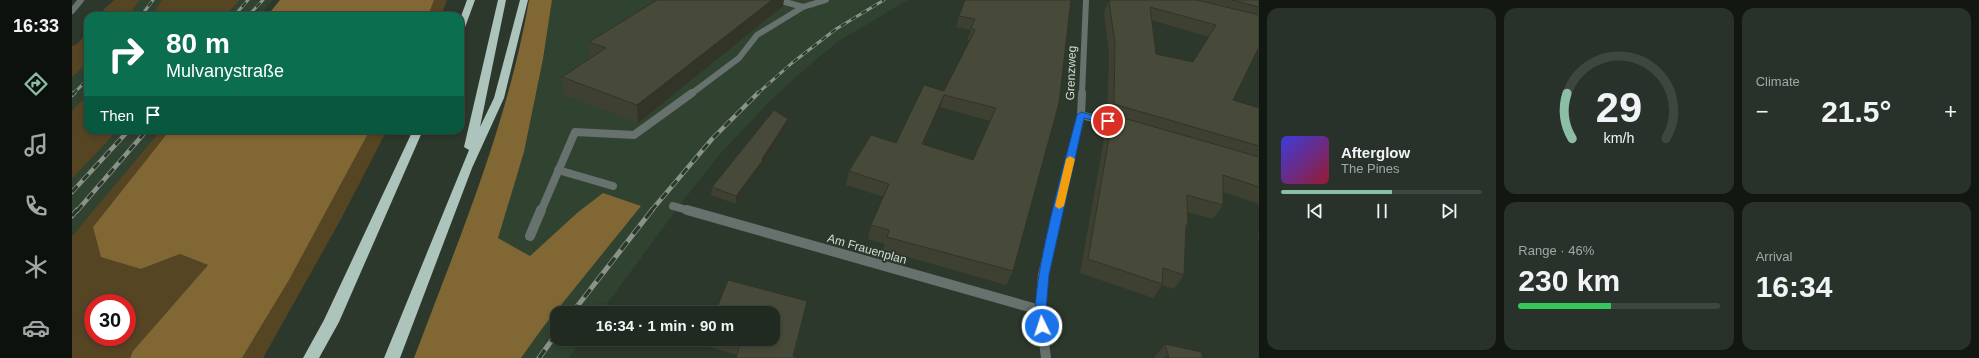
<!DOCTYPE html>
<html lang="en">
<head>
<meta charset="utf-8">
<style>
  body { margin:0; font-family:Arial,sans-serif; background:#29322a; color:#f1f3f6; height:100vh; display:flex; flex-direction:column; font-size:15px; white-space:nowrap }
  * { box-sizing:border-box; margin:0 }
  p { font-size:13px; color:#a2a7a5 }
  .icon { flex:none; width:22px; height:22px; fill:none; stroke:currentColor; stroke-width:2; stroke-linecap:round; stroke-linejoin:round }
  .map { position:relative; flex:1; overflow:hidden }
  .drawer { display:flex; flex-direction:column; gap:8px; padding:8px; background:#121712; width:720px }
  .drawer>* { flex:none }
  .hud { position:absolute; left:12px; top:12px; width:380px; height:122px; border-radius:12px; box-shadow:0 2px 6px #0003,0 0 0 1px #3e463f; background:#0b6e4f; color:#fff; overflow:hidden }
  .speed { position:absolute; left:12px; top:294px; display:flex; gap:8px; font-size:20px; font-weight:700; text-align:center }
  .speed>* { display:grid; place-content:center; width:52px; height:52px; border-radius:50%; background:#212a21; box-shadow:0 2px 6px #0003,0 0 0 1px #3e463f; line-height:1 }
  .speed .limit { border:6px solid #d22; background:#fff; color:#111 }
  .pin { position:absolute; display:grid; place-items:center; width:34px; height:34px; color:#fff; margin:-17px; border:2px solid #fff; border-radius:50%; box-shadow:0 1px 4px #0007 }
  .me { position:absolute; width:44px; margin:-22px; rotate:356deg; stroke-linejoin:round; filter:drop-shadow(0 0 3px #0008) }
  .turn { display:flex; align-items:center; gap:14px; height:84px; padding:0 16px; font-size:18px }
  .turn .icon { width:52px; height:52px; stroke-width:2.5 }
  .turn b { display:block; font-size:28px; line-height:34px }
  .then { display:flex; align-items:center; height:38px; padding:0 16px; background:#0003; gap:8px; font-size:15px }
  .big { font-size:30px; font-weight:700; line-height:1.1 }
  .drawer .card { flex:1; display:flex; flex-direction:column; justify-content:center; gap:6px; min-width:0; padding:0 14px; border-radius:12px; background:#29322a }
  .drawer .dial { align-items:center; gap:0 }
  .dial svg { height:104px; overflow:visible; fill:none; stroke:#3e463f; stroke-width:7; stroke-linecap:round; text-anchor:middle }
  .dial text { fill:#f1f3f6; stroke:none }
  .song { display:flex; align-items:center; gap:12px }
  .cover { width:48px; height:48px; border-radius:6px; background:linear-gradient(135deg,hsl(240 70% 55%),hsl(350 70% 35%)) }
  .played { height:4px; border-radius:2px; background:linear-gradient(90deg,#8abfa5 55%,#3e463f 55%) }
  .keys { display:flex; justify-content:space-around; direction:ltr }
  .heat { display:flex; justify-content:space-between; align-items:center; font-size:22px; direction:ltr }
  .charge { height:6px; border-radius:3px; background:linear-gradient(90deg,#34c759 46%,#3e463f 0) }
  .drawer .tiles { flex:1; display:grid; gap:8px; grid-template-columns:repeat(3,1fr) }
  .card:first-child { grid-row:span 2 }
  .trip { position:absolute; left:478px; top:306px; width:230px; height:40px; border-radius:12px; background:#212a21; box-shadow:0 2px 6px #0003,0 0 0 1px #3e463f; font-weight:700; line-height:40px; text-align:center }
  main { display:flex; flex:1; min-height:0 }
  .dock { display:flex; flex-direction:column; width:72px; justify-content:space-around; align-items:center; background:#0d110d; color:#a2a7a5 }
  .dock .icon { width:28px; height:28px }
  .dock .current { color:#8abfa5 }
  .dock b { font-size:18px; color:#f1f3f6 }
  .map>svg:first-child { display:block }
  .built { fill:#304230 }
  .green { fill:#564523; fill-rule:evenodd }
  .forest { fill:#816733 }
  .lines { fill:none; stroke-linecap:round; stroke-linejoin:round }
  .lane-far2 { stroke:#67716e; stroke-width:6 }
  .lane-far1 { stroke:#67716e; stroke-width:8 }
  .lane { stroke:#67716e; stroke-width:10 }
  .street-far2 { stroke:#67716e; stroke-width:6 }
  .street-far1 { stroke:#67716e; stroke-width:8 }
  .street { stroke:#67716e; stroke-width:10 }
  .highway { fill:#adc4bd; fill-rule:evenodd }
  .rail-far2-casing { stroke:#899389; stroke-width:3 }
  .rail-far1-casing { stroke:#899389; stroke-width:4.5 }
  .rail-casing { stroke:#899389; stroke-width:5 }
  .rail-far2 { stroke:#2c382c; stroke-width:2; stroke-dasharray:6; stroke-linecap:butt }
  .rail-far1 { stroke:#2c382c; stroke-width:3; stroke-dasharray:8; stroke-linecap:butt }
  .rail { stroke:#2c382c; stroke-width:3.5; stroke-dasharray:10; stroke-linecap:butt }
  .wall { fill:#3e4031; fill-rule:evenodd }
  .shaded-wall { fill:#323428 }
  .building { fill:#484a39; stroke:#323428; fill-rule:evenodd }
  .route { fill:#1a73e8; stroke:#114b97 }
  .slow { fill:#f59e0b }
  .labels { text-anchor:middle; stroke-width:4; stroke-linejoin:round; paint-order:stroke }
  .street-label { font-size:12px; fill:#d5ddd5; stroke:#2c382c }
</style>
</head>
<body>
<main>
<nav class="dock">
<b>16:33</b>
<svg class="icon current" aria-label="directions" viewBox="0 0 24 24"><path d="M12 3l9 9-9 9-9-9zM9 14v-3h6M13 9l2 2-2 2"/></svg>
<svg class="icon" aria-label="music" viewBox="0 0 24 24"><path d="M9 18V5l10-2v13"/><circle cx="6" cy="18" r="3"/><circle cx="16" cy="16" r="3"/></svg>
<svg class="icon" aria-label="phone" viewBox="0 0 24 24"><path d="M5 4h4l2 5-3 2q2 4 5 5l2-3 5 2v4C11 20 4 13 5 4z"/></svg>
<svg class="icon" aria-label="climate" viewBox="0 0 24 24"><path d="M12 3v18M4 7l16 10M4 17L20 7"/></svg>
<svg class="icon" aria-label="car" viewBox="0 0 24 24"><path d="M5 17H2v-5l4-1 3-4h7l3 4 3 1v5h-3M9 17h6M6 11h13"/><circle cx="7" cy="17" r="2"/><circle cx="17" cy="17" r="2"/></svg>
</nav>
<div class="map">
<svg width="1187" height="358" viewBox="0 0 1187 358">
  <rect width="100%" height="100%" fill="#2c382c"/>
  <g class="built">
    <polygon points="68,0 90,0 80,16 56,16"/>
    <polygon points="168,0 201,0 187,16 153,16"/>
    <polygon points="480,0 836,0 765,42 726,75 697,102 649,153 614,197 528,313 485,313 485,339 510,339 497,358 449,358 472,326 505,213 458,256 425,238 452,152 471,59"/>
    <polygon points="16,63 16,94 0,111 0,77"/>
    <polygon points="46,130 89,130 0,236 0,179"/>
  </g>
  <g class="green">
    <polygon points="42,0 68,0 56,16 30,16 33,12 31,10"/>
    <polygon points="90,0 168,0 153,16 80,16"/>
    <polygon points="362,0 375,0 369,16 356,16"/>
    <polygon points="16,32 16,63 0,77 0,46 5,44"/>
    <polygon points="16,94 16,130 46,130 0,179 0,111"/>
    <path d="M89,130H98L21,227L69,269L108,254L136,265L61,351L58,358H0V236ZM21,303H55V337H21Z"/>
    <polygon points="298,130 315,130 269,219 191,358 170,358 217,280"/>
  </g>
  <g class="forest">
    <polygon points="208,0 362,0 356,16 195,16"/>
    <path d="M457,0H480L471,59L452,152L426,238L458,256L505,213L531,193L569,206L472,326L449,358H342C386,241 436,124 457,0Z"/>
    <polygon points="98,130 298,130 217,280 170,358 58,358 61,351 136,265 108,254 69,269 29,257 21,227"/>
  </g>
  <g class="lines">
    <g class="lane-far2">
      <polyline points="706,0 731,7 754,0"/>
      <polyline points="619,94 667,58 685,35 731,7"/>
    </g>
    <g class="lane-far1">
      <polyline points="486,170 541,186"/>
      <polyline points="601,206 615,210"/>
      <polyline points="469,211 503,132 562,135 620,93"/>
    </g>
    <polyline class="lane" points="458,236 469,210"/>
    <g class="street-far2">
      <polyline points="0,11 9,0"/>
      <polyline points="1010,94 1014,0"/>
    </g>
    <g class="street-far1">
      <polyline points="1009,115 1047,125"/>
      <polyline points="615,210 618,211"/>
      <polyline points="986,211 1009,115 1010,93"/>
    </g>
    <g class="street">
      <polyline points="615,210 968,310"/>
      <polyline points="974,358 968,310 971,275 986,210"/>
    </g>
    <g class="highway">
      <polygon points="395,0 403,0 392,30 388,33 388,19"/>
      <polygon points="426,0 434,0 408,127 422,98 448,0 456,0 432,98 400,168 328,358 312,358 397,150 392,147"/>
      <polygon points="341,130 351,130 267,322 247,358 231,358 252,320"/>
    </g>
    <defs>
      <g id="rail-far2">
        <polyline points="69,16 81,0"/>
        <polyline points="162,16 176,0"/>
        <polyline points="176,16 191,0"/>
        <polyline points="1,94 16,79"/>
        <polyline points="685,94 720,63 764,29 812,0"/>
      </g>
      <g id="rail-far1">
        <polyline points="0,95 2,93"/>
        <polyline points="0,192 57,130"/>
        <polyline points="5,211 75,130"/>
        <polyline points="579,211 640,139 686,93"/>
      </g>
      <g id="rail">
        <polyline points="0,216 5,210"/>
        <polyline points="500,313 580,210"/>
        <polyline points="467,358 485,333"/>
      </g>
    </defs>
    <use href="#rail-far2" class="rail-far2-casing"/>
    <use href="#rail-far1" class="rail-far1-casing"/>
    <use href="#rail" class="rail-casing"/>
    <use href="#rail-far2" class="rail-far2"/>
    <use href="#rail-far1" class="rail-far1"/>
    <use href="#rail" class="rail"/>
  </g>
  <g class="wall">
    <path d="M999,0L941,271L934,285L811,250L813,244L796,239L799,225L812,197L774,185L777,171L824,143L872,91L898,41L895,40L899,30L884,27L887,16ZM868,107L918,121L901,160L852,145Z"/>
    <path d="M1039,0H1187V51H1185L1161,100L1187,108V204L1151,192V205L1141,219L1115,212L1116,226L1114,229L1112,275L1102,289L1090,285L1081,298L1008,273L1034,128L1039,118L1035,117L1037,55L1032,12L1037,1ZM1079,20L1137,37L1121,62L1084,54Z"/>
    <polygon points="711,6 566,123 492,95 490,77 518,58 517,42"/>
    <polygon points="715,127 691,164 690,168 664,204 639,195 640,187"/>
    <polygon points="1187,230 1187,240 1186,239"/>
    <polygon points="732,316 722,357 665,355 634,346 635,339 701,339"/>
    <polygon points="1093,344 1131,358 1082,358"/>
  </g>
  <g class="shaded-wall">
    <polygon points="700,0 712,0 711,6 566,123 565,105"/>
    <polygon points="872,95 868,107 846,158 850,144"/>
    <polygon points="716,119 715,127 691,164 690,168 664,204 664,196"/>
    <polygon points="735,301 732,316 721,358 720,358"/>
  </g>
  <g class="building">
    <polygon points="585,0 700,0 565,105 490,77 534,48 517,42"/>
    <path d="M893,0H999L987,103L941,271L815,237L817,230L799,225L817,184L777,171L799,135L824,143L852,85L872,91L903,30L899,28L903,19L887,16ZM872,95L924,108L901,160L850,144Z"/>
    <path d="M1039,0H1125L1187,15V47L1161,100L1187,108V146L1042,104L1043,43L1037,1ZM1078,7L1144,25L1121,62L1084,54Z"/>
    <polygon points="1160,0 1187,0 1187,7"/>
    <polygon points="702,110 716,119 690,159 691,160 664,196 640,187"/>
    <polygon points="1041,115 1187,157 1187,187 1151,175 1151,205 1115,195 1116,226 1114,225 1112,275 1091,268 1090,284 1016,259"/>
    <polygon points="656,280 735,301 721,356 726,358 664,358 669,341 662,339 701,339 701,313 643,313"/>
    <polygon points="1093,344 1129,352 1131,358 1093,358 1093,356 1097,358"/>
  </g>
  <path class="route" d="M1009,112L1040,121L1036,124L1012,118L977,275L974,310L976,326L974,329H966C952,303 996,151 1005,115Z"/>
  <polygon class="slow" points="998,156 1003,159 992,206 987,209 983,206 994,159"/>
  <g class="labels">
    <g class="street-label">
      <text transform="translate(999 73) rotate(-88)" y="4">Grenzweg</text>
      <text transform="translate(795 249) rotate(16)" y="4">Am Frauenplan</text>
    </g>
  </g>
</svg>
<div class="speed"><div class="limit">30</div></div>
<div class="pin" style="left:1036px;top:121px;background:#d93025"><svg class="icon" aria-label="arrive" viewBox="0 0 24 24"><path d="M6 21V4h12l-3 4 3 4H6"/></svg></div>
<svg class="me" style="left:970px;top:326px" viewBox="-20 -20 40 40"><circle r="17" fill="#1a73e8" stroke="#fff" stroke-width="3"/><path d="M0-11L8 9 0 5-8 9z" fill="#fff"/></svg>
<div class="trip">16:34 · 1 min · 90 m</div>
<div class="hud">
<div class="turn"><svg class="icon" aria-label="right" viewBox="0 0 24 24"><path d="M7 20v-9h11M14 6l5 5-5 5"/></svg><div><b>80 m</b>Mulvanystraße</div></div>
<div class="then">Then<svg class="icon" aria-label="arrive" viewBox="0 0 24 24"><path d="M6 21V4h12l-3 4 3 4H6"/></svg></div>
</div>
</div>
<section class="drawer">
<div class="tiles">
<div class="card">
<div class="song"><i class="cover"></i><div><b>Afterglow</b><p>The Pines</p></div></div>
<div class="played"></div>
<div class="keys"><svg class="icon" aria-label="previous" viewBox="0 0 24 24"><path d="M18 5L8 12l10 7zM5 5v14"/></svg><svg class="icon" aria-label="pause" viewBox="0 0 24 24"><path d="M8 5v14M16 5v14"/></svg><svg class="icon" aria-label="next" viewBox="0 0 24 24"><path d="M6 5l10 7-10 7zM19 5v14"/></svg></div>
</div>
<div class="card dial"><svg viewBox="0 0 100 80">
<path d="M14 69A42 42 0 1 1 86 69"/>
<path d="M14 69A42 42 0 0 1 10 34" stroke="#8abfa5"/>
<text x="50" y="56" font-size="32" font-weight="700">29</text>
<text x="50" y="72" font-size="11">km/h</text>
</svg></div>
<div class="card"><p>Climate</p>
<div class="heat"><a>−</a><b class="big">21.5°</b><a>+</a></div>
</div>
<div class="card"><p>Range · 46%</p><b class="big">230 km</b><div class="charge"></div></div>
<div class="card"><p>Arrival</p><b class="big">16:34</b></div>
</div>
</section>
</main>
</body>
</html>
